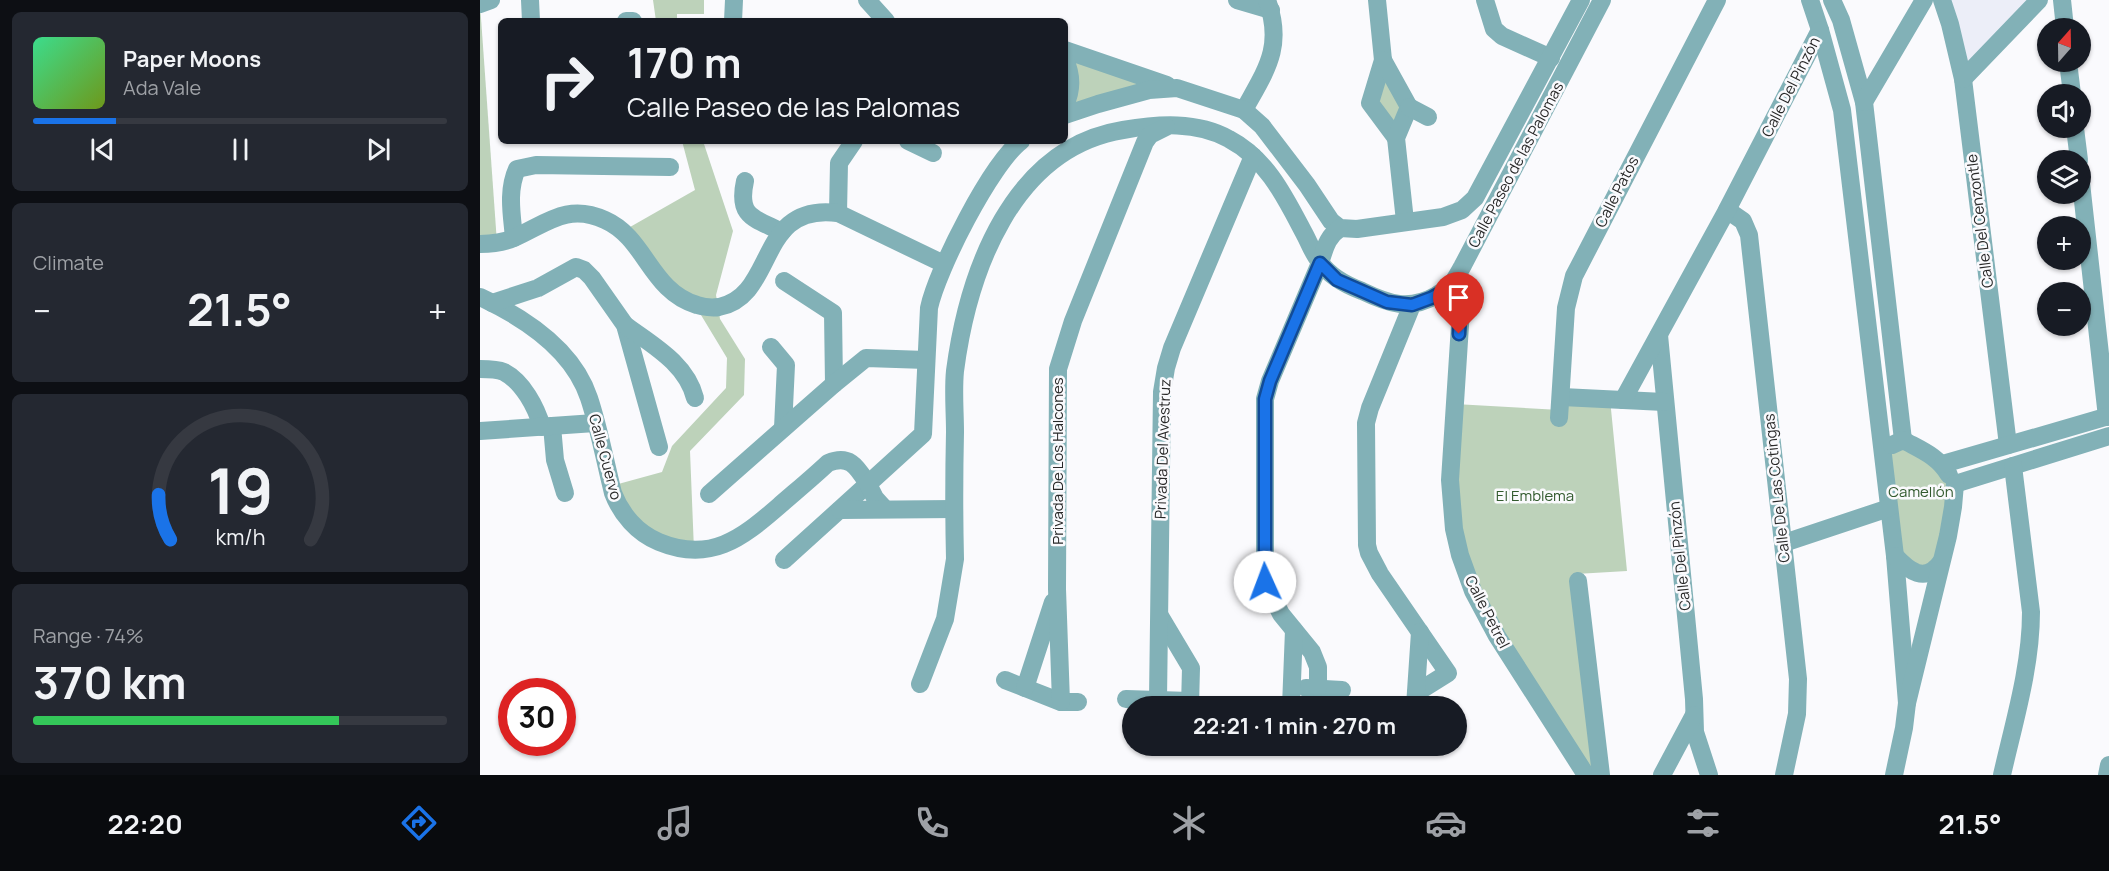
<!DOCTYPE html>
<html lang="en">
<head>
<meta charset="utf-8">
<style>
  body { margin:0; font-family:Manrope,sans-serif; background:#242831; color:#f1f3f6; height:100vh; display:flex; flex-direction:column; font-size:22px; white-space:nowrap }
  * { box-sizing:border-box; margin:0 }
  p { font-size:20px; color:#9ea1a6 }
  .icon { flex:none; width:33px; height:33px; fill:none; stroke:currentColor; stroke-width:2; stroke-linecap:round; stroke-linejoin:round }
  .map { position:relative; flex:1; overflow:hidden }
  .sheet { display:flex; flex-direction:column; gap:12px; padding:12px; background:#0d0f14; width:480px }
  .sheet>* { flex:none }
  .banner { position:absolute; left:18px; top:18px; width:570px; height:126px; border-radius:9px; box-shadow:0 2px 4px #0004; background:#171b24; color:#f1f3f6; overflow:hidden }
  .needle { width:39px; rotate:20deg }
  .buttons { position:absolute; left:1557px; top:18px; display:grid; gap:12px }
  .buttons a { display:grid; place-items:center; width:54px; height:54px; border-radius:50%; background:#171b24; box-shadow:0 2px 4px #0004; font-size:30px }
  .speed { position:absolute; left:18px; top:678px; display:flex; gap:12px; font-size:30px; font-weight:700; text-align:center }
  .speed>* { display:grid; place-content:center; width:78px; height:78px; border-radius:50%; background:#171b24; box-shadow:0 2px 4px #0004; line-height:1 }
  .speed .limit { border:9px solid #d22; background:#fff; color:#111 }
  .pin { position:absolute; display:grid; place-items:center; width:51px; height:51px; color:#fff; margin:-62px -26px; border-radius:50% 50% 50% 0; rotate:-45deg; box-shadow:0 0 6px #0007 }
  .pin .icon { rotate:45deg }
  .me { position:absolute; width:66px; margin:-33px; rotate:358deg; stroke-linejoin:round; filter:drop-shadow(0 0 4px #0008) }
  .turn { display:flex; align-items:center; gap:21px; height:126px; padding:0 30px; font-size:27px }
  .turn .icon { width:78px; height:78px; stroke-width:2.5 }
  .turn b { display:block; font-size:42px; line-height:51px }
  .big { font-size:45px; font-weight:700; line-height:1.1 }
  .sheet .widget { flex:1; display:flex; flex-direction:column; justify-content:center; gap:9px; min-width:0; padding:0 21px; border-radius:9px; background:#242831 }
  .sheet .dial { align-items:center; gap:0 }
  .dial svg { height:156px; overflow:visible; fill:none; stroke:#363941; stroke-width:7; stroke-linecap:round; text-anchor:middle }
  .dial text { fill:#f1f3f6; stroke:none }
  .song { display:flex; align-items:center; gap:18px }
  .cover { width:72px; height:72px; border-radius:9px; background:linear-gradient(135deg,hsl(150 70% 55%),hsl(80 70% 35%)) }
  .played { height:6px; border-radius:3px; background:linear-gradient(90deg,#1a73e8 20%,#363941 20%) }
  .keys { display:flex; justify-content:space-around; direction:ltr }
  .heat { display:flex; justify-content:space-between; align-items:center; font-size:33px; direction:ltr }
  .charge { height:9px; border-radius:4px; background:linear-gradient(90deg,#34c759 74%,#363941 0) }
  .trip { position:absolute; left:642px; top:696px; width:345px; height:60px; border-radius:30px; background:#171b24; box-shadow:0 2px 4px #0004; font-weight:700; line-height:60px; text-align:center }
  .dock { display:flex; height:96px; justify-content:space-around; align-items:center; background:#090b0e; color:#9ea1a6 }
  .dock .icon { width:42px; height:42px }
  .dock .current { color:#1a73e8 }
  .dock b { font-size:27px; color:#f1f3f6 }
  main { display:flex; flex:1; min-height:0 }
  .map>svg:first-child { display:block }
  .built { fill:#eceef8 }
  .green { fill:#bdd2ba }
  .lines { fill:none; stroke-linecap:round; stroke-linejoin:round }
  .minor { stroke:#82b1b7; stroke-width:18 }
  .route-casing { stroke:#114b97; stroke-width:15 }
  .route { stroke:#1a73e8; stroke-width:10 }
  .labels { text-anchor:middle; stroke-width:5; stroke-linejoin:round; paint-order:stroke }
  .street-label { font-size:15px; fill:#282828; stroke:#fafafd }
  .park-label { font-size:15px; fill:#325a2e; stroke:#fafafd }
</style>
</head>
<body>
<main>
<section class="sheet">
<div class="widget">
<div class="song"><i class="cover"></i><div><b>Paper Moons</b><p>Ada Vale</p></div></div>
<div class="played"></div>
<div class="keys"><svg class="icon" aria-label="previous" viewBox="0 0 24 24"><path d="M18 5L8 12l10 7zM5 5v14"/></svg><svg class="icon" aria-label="pause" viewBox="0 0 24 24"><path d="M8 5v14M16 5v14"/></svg><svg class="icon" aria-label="next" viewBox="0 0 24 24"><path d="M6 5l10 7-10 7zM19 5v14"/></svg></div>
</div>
<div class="widget"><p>Climate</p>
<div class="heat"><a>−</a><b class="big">21.5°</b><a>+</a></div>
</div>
<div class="widget dial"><svg viewBox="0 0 100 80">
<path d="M14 69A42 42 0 1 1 86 69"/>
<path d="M14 69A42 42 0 0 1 8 46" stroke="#1a73e8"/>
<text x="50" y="56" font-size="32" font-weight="700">19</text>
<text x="50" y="72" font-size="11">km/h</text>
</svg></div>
<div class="widget"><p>Range · 74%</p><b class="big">370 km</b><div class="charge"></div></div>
</section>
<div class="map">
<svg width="1629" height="775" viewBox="0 0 1629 775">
  <rect width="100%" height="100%" fill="#fafafd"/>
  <polygon class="built" points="1462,0 1559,0 1483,79"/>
  <g class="green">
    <polygon points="173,0 224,0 224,14 197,14 197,21 176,21"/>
    <polygon points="0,4 17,243 0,244"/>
    <polygon points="585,60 697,88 585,115"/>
    <polygon points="903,60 929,107 916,138 890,103"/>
    <polygon points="202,141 223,141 253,231 236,295 240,319 265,359 264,395 210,451 214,550 173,540 131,486 182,472 192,446 246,388 247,358 221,315 220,306 203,300 143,231 215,190"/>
    <polygon points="1082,397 1130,399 1147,571 1096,574 1121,775 1106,775 980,555 975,404 1080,410"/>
    <polygon points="1423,440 1475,484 1455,570 1415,556 1411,445"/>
  </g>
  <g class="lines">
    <g class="minor">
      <polyline points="50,0 51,21"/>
      <polyline points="387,0 406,21"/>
      <polyline points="757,0 791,10"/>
      <polyline points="897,0 903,60 890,103 916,138"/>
      <polyline points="1005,0 1014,29 1022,36 1071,58"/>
      <polyline points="1330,0 1340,30 1362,110 1415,556 1427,703"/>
      <polyline points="1352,0 1361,20 1384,102 1423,440"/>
      <polyline points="1462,0 1470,24 1483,79 1528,445"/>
      <polyline points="1582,0 1585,28"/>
      <polyline points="0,4 11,0"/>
      <polyline points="146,21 153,21"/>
      <polyline points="253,21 254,0"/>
      <polyline points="585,50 687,85"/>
      <path d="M585,60C592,75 592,90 585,105"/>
      <polyline points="903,60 929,107 916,138 925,221"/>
      <polyline points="1588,62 1592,94"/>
      <polyline points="1483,79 1559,0"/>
      <polyline points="1384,102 1444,0"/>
      <polyline points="929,107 948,117"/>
      <path d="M764,110C786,70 804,47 787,0"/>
      <polyline points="585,115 618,104 669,90 697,88 764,110 782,126 827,185 851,221 860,228 877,229 963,217 982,210 995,198 1101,0"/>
      <polyline points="1595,128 1599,160"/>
      <polyline points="428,141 453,153"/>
      <polyline points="1600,174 1627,417"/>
      <path d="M265,181C257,217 274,218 302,232"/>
      <polyline points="1247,210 1263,221 1269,235 1318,679 1317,714 1304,775"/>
      <polyline points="358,213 359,163 374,141"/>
      <path d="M34,238C32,215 27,191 37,169L56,165L190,167"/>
      <path d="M0,244C12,244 24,243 36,237C67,223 88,203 125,220C166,238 170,291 217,305C223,307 233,308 239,307C297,296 276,202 358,213L464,264"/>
      <polyline points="304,281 353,313 354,384"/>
      <polyline points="968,288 977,297 981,310 970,480 974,529 980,555 993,591 1017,636 1106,775"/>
      <path d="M0,297C45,318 93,349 109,398C119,428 125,461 133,493C141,514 157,533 179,542C230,563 261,539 299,506C315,492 332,478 348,463C370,454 377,467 388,484L304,560"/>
      <polyline points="12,303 58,288 96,267 104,270 112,278 145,325 179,447"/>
      <polyline points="932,305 890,408 886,423 887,545 889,553 900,574 968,673 936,693"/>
      <path d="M145,325C172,345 206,363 215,398"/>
      <polyline points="1179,335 1214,699 1215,732 1229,775"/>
      <polyline points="291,347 306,365 303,428"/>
      <path d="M0,369C7,369 17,369 24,372C43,382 56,407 62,427"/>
      <polyline points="1082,397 1184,402"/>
      <polyline points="1143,400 1247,210 1340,30"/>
      <polyline points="1079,418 1086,308 1094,276 1237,0"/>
      <polyline points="72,426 75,460 85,493"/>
      <polyline points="0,431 115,423"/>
      <path d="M1412,445L1423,440C1441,450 1458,456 1469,475"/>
      <polyline points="1463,464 1629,416"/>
      <polyline points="1475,484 1629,436"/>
      <polyline points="229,494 354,384 386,358 446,360"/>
      <path d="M405,509L395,498L388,484L443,434L449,308C457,270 511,164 541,141"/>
      <polyline points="360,510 474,509"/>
      <polyline points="1304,543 1409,508"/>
      <path d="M1415,556C1429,571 1445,584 1461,562"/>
      <polyline points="1098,581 1121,775"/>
      <polyline points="680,616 711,668 710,706"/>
      <polyline points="525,680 581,702 598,702"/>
      <path d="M440,684L465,619L475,559C474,517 474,475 475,432C475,412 473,391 475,371C488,272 532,148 643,130C678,124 717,121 749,139C787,159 805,197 824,233C829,242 833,254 840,262C850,277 866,285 882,291C909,304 929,311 957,295C961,292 966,290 969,287C974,282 978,274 982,267L1122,0"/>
      <polyline points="545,688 573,602"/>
      <polyline points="826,688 862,690"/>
      <path d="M838,688V667L832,652L801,614L785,582V399L790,381L840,263C845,248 847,237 860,228"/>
      <polyline points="646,699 710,701"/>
      <polyline points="678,700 682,392 686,368 692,348 773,156"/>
      <polyline points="581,702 577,589 578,369 593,321 665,142 670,135 686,127"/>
      <polyline points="811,706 814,630"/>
      <polyline points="935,706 940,632"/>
      <polyline points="1182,775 1214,715"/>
      <polyline points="1414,775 1424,728 1427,703 1468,536 1473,507 1475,484"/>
      <path d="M1522,775C1534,722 1551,667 1551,612L1533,466"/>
      <polyline points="1627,775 1629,765"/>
    </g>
  </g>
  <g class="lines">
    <defs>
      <path id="route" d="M785,582V399L790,381L840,263L857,280L907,302L932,305L951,298L969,288C982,302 980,315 979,334"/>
    </defs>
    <use href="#route" class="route-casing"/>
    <use href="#route" class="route"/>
  </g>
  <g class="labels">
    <g class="street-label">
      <text transform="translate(1311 87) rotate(-63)" y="5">Calle Del Pinzón</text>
      <text transform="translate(1036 165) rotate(-62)" y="5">Calle Paseo de las Palomas</text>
      <text transform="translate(1137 192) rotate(-63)" y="5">Calle Patos</text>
      <text transform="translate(1500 221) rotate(-97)" y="5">Calle Del Cenzontle</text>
      <text transform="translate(683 449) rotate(-88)" y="5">Privada Del Avestruz</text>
      <text transform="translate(125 457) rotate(75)" y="5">Calle Cuervo</text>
      <text transform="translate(578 461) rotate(-90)" y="5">Privada De Los Halcones</text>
      <text transform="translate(1297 488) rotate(-96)" y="5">Calle De Las Cotingas</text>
      <text transform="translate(1200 556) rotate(-96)" y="5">Calle Del Pinzón</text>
      <text transform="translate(1007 612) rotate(63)" y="5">Calle Petrel</text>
    </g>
    <g class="park-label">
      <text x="1441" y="497">Camellón</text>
      <text x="1055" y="501">El Emblema</text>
    </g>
  </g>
</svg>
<div class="buttons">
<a><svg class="needle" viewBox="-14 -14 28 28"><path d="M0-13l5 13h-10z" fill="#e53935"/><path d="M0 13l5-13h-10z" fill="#9ea1a6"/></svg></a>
<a><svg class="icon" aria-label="sound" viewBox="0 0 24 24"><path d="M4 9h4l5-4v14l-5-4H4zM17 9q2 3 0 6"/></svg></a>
<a><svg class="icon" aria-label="layers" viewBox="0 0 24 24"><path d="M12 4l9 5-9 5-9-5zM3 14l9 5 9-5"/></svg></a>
<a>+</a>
<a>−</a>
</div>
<div class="speed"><div class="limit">30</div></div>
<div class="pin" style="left:979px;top:334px;background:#d93025"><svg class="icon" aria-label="arrive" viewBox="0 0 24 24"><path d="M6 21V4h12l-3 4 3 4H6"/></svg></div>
<svg class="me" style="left:785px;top:582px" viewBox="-20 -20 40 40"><circle r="19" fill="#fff"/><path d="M0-13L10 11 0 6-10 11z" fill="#1a73e8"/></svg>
<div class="trip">22:21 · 1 min · 270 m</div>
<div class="banner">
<div class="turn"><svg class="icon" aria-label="right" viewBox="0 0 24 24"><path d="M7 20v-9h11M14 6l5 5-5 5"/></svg><div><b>170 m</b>Calle Paseo de las Palomas</div></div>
</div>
</div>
</main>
<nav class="dock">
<b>22:20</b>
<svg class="icon current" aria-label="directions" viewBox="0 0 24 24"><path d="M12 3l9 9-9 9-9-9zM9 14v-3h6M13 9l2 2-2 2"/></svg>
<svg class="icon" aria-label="music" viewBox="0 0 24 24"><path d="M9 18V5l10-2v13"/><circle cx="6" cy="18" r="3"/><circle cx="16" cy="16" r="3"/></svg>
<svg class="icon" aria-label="phone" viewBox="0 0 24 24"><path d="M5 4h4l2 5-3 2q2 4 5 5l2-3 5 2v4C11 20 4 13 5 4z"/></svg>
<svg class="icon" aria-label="climate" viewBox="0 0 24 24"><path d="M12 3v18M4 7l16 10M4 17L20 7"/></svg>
<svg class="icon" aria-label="car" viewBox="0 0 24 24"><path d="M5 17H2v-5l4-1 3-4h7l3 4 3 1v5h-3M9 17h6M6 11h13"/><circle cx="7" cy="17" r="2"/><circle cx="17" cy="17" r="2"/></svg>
<svg class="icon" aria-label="filters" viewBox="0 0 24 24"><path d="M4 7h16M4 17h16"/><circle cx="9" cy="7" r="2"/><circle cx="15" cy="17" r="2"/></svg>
<b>21.5°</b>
</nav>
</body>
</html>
